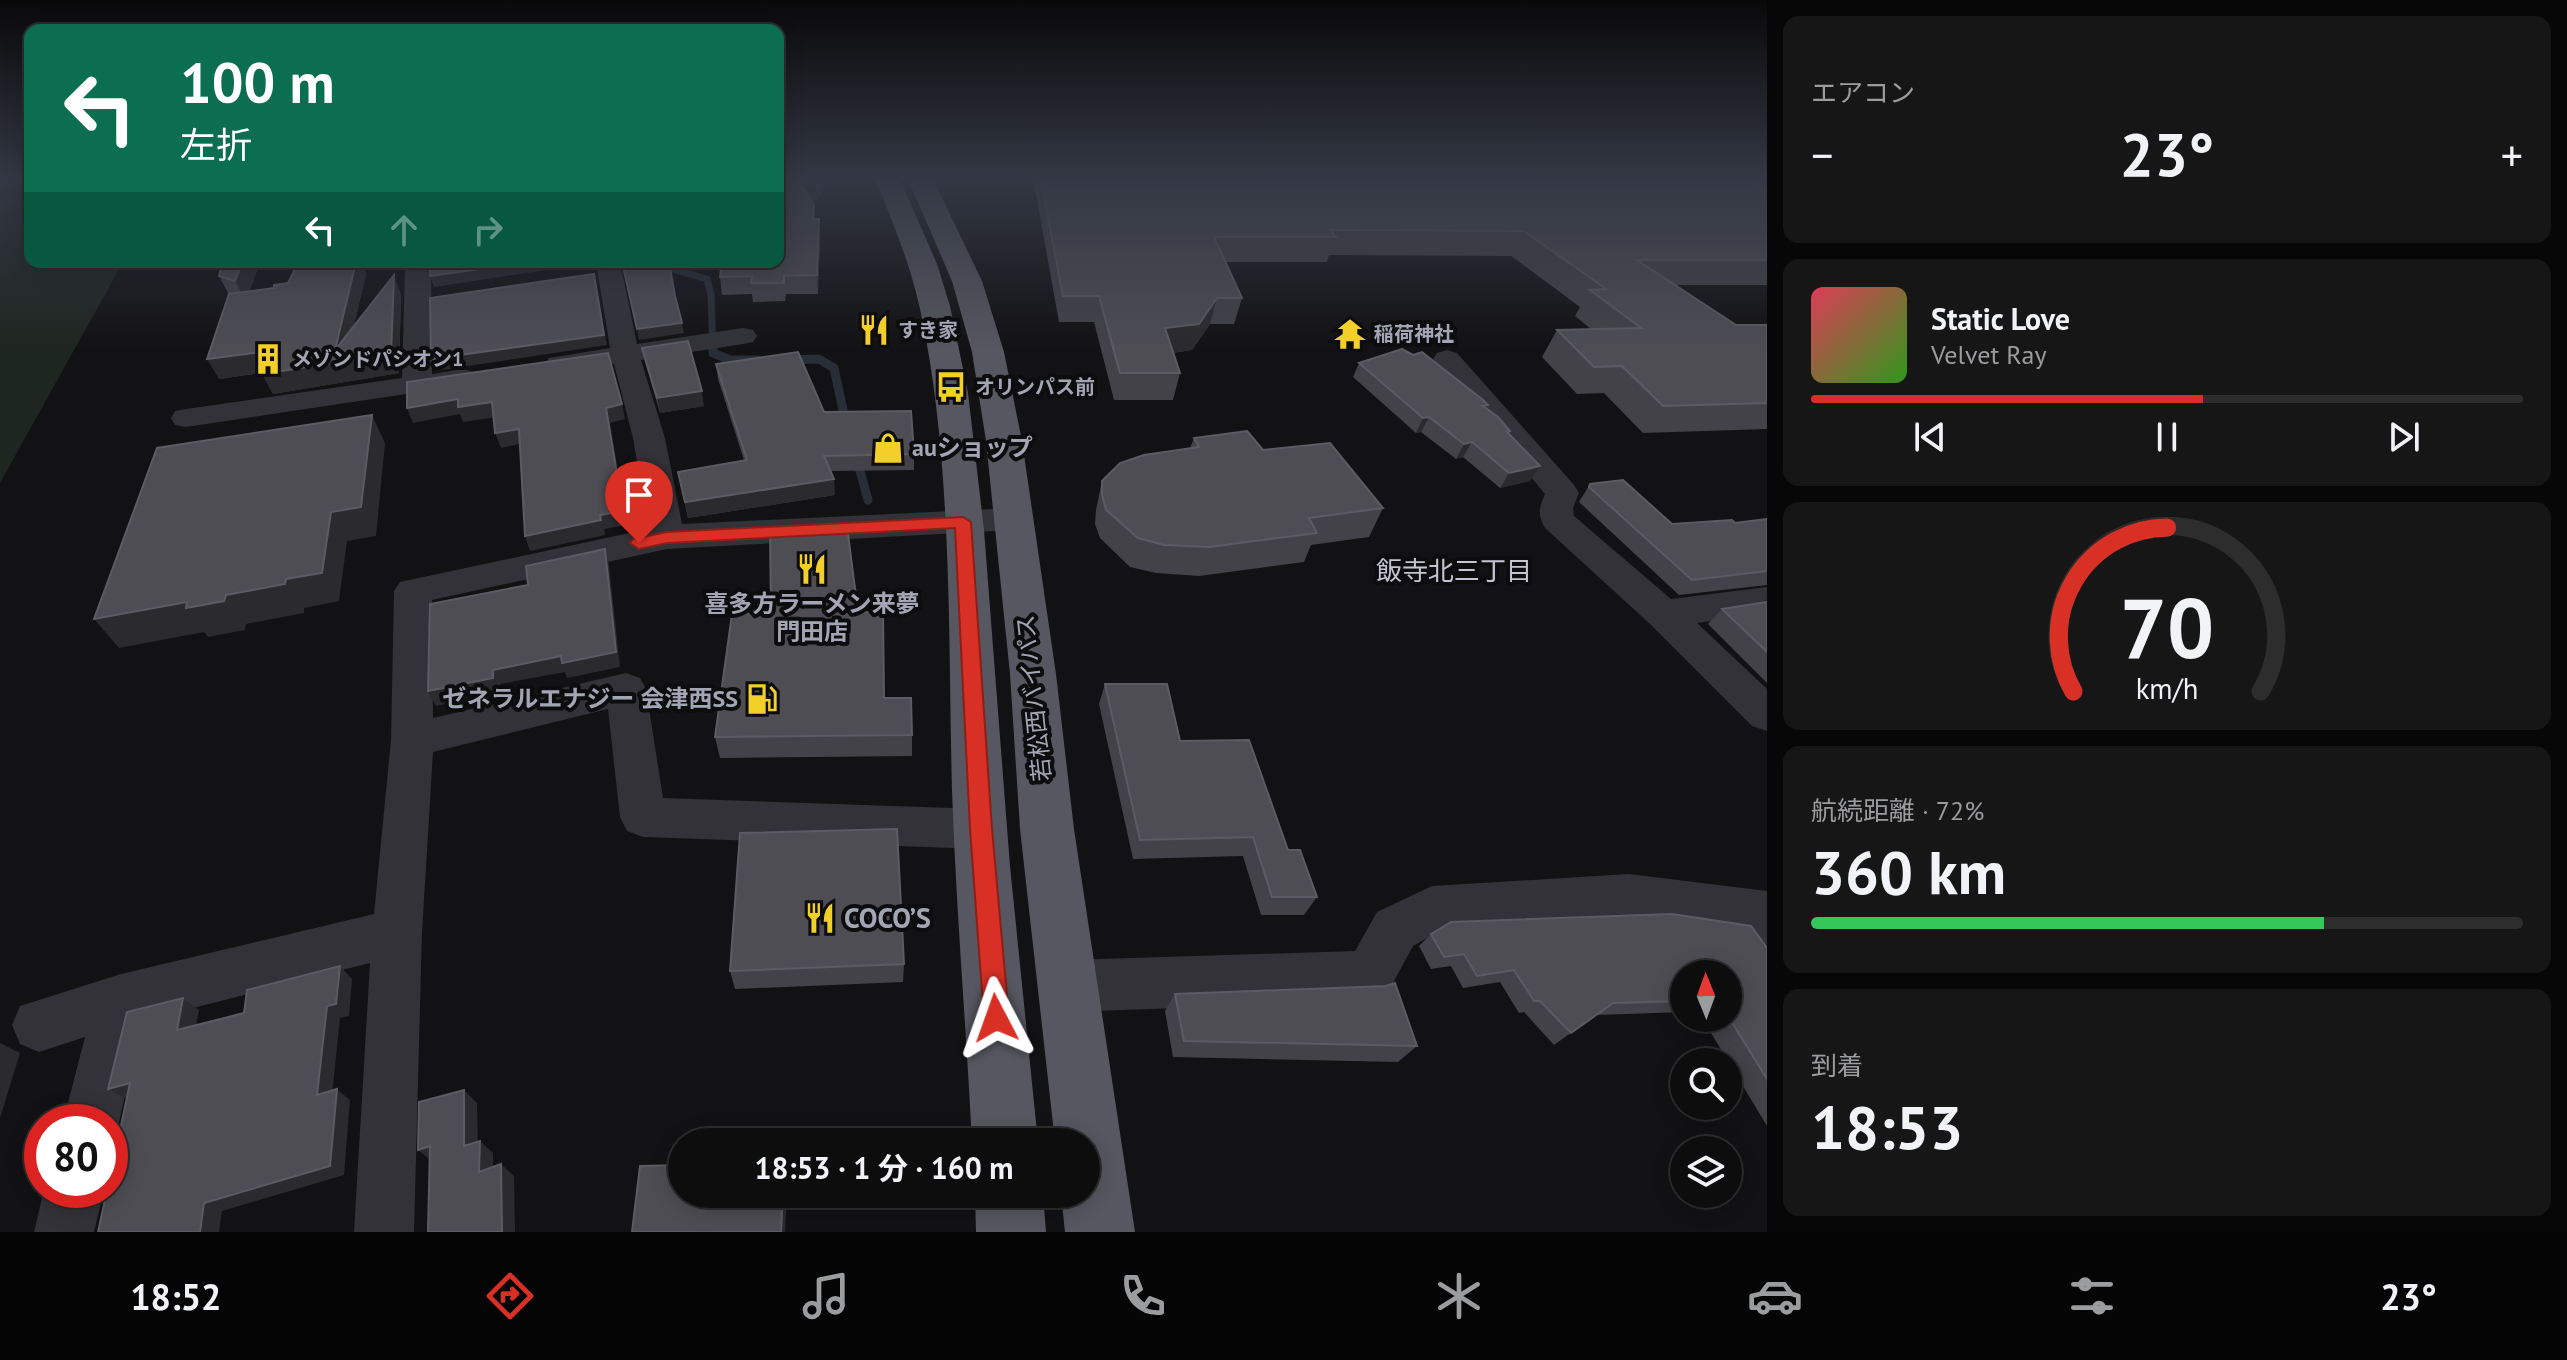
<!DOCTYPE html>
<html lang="ja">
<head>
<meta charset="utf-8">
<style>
  body { margin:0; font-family:"PT Sans","Noto Sans JP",sans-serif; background:#171617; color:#f1f3f6; height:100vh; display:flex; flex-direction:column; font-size:30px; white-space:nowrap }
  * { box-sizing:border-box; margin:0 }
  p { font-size:26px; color:#9b9c9e }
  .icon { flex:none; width:44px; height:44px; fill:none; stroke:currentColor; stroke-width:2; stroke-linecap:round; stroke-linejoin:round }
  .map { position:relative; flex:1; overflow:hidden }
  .details { display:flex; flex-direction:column; gap:16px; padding:16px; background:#080708; width:800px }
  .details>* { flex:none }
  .guide { position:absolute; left:24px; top:24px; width:760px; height:244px; border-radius:16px; box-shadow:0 4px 20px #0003,0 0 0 2px #2e2d2e; background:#0b6e4f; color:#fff; overflow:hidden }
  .needle { width:52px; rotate:359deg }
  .buttons { position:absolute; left:1670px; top:960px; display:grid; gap:16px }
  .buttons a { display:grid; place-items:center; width:72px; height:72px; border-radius:50%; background:#0e0d0e; box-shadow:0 4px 20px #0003,0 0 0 2px #2e2d2e; font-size:40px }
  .speed { position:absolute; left:24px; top:1104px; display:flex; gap:16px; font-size:40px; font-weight:700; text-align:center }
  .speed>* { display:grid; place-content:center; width:104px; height:104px; border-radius:50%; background:#0e0d0e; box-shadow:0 4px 20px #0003,0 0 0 2px #2e2d2e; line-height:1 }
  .speed .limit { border:12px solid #d22; background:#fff; color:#111 }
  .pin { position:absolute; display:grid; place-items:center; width:68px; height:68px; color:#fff; margin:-82px -34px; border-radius:50% 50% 50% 0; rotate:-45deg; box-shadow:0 0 8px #0007 }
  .pin .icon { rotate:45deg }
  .me { position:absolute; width:88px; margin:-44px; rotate:356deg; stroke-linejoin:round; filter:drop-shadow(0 0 6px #0008) }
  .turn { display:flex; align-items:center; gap:28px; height:168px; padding:0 24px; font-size:36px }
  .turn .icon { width:104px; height:104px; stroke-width:2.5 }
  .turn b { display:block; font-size:56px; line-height:68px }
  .lanes { display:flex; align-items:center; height:76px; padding:0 24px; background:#0003; justify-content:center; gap:40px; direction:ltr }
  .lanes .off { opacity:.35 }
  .big { font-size:60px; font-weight:700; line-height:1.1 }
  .details .widget { flex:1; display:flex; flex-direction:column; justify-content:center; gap:12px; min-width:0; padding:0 28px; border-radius:16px; background:#171617 }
  .details .dial { align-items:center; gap:0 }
  .dial svg { height:208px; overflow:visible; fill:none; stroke:#2e2d2e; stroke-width:7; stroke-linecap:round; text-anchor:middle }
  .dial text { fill:#f1f3f6; stroke:none }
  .song { display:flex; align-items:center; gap:24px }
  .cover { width:96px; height:96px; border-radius:12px; background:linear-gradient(135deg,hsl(350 70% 55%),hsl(110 70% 35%)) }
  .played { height:8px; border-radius:4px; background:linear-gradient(90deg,#d93025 55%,#2e2d2e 55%) }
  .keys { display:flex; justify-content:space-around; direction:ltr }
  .heat { display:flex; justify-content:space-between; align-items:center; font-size:44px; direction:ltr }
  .charge { height:12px; border-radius:6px; background:linear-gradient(90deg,#34c759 72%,#2e2d2e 0) }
  .trip { position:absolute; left:668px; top:1128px; width:432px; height:80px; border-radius:40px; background:#0e0d0e; box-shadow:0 4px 20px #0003,0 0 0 2px #2e2d2e; font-weight:700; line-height:80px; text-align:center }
  .dock { display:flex; height:128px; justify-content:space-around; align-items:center; background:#060506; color:#9b9c9e }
  .dock .icon { width:56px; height:56px }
  .dock .on { color:#d93025 }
  .dock b { font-size:36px; color:#f1f3f6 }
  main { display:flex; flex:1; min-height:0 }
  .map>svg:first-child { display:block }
  .green { fill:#1e2620 }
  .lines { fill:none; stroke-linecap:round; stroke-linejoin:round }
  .stream-far1 { stroke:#282e37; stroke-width:7 }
  .stream { stroke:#282e37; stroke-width:9 }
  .minor { fill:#323238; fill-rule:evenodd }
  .trunk { fill:#565760; fill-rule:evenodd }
  .wall { fill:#434248 }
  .shaded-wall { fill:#2b2a2e }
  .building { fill:#4e4d54; stroke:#5b5b63; stroke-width:2 }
  .route { fill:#d93025; stroke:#8d1f18; stroke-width:2 }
  .labels { text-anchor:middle; stroke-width:8; stroke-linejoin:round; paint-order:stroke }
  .far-poi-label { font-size:20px; font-weight:bold; fill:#a3a5b4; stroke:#0d0c0e; text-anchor:start }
  .poi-label { font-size:24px; font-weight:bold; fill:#a3a5b4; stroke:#0d0c0e; text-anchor:start }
  .street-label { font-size:24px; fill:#a3a5b4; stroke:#0d0c0e }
  .neighbourhood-label { font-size:26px; fill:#c4c5d0; stroke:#0d0c0e }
  .near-poi-label { font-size:28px; font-weight:bold; fill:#a3a5b4; stroke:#0d0c0e; text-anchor:start }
</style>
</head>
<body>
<main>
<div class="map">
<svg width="1767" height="1232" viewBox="0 0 1767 1232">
  <rect width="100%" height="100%" fill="#121113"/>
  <polygon class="green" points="0,177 30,177 30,262 123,262 0,483"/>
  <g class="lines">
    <g class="stream-far1">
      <polyline points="778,198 816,197 823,177"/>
      <polyline points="669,262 669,268 707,279 711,295 713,350"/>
    </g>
    <g class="stream">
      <polyline points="713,348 713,353 730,360 758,360"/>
      <polyline points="787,360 819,359 834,368 846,424"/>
      <polyline points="856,456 868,500"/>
    </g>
    <g class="minor">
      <polygon points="416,262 427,264 431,269 432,374 463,369 473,372 478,378 473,384 186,427 175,425 171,418 175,411 186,409 402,378 405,269"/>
      <polygon points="596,262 620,262 637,344 743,328 753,330 757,336 753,342 743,344 641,360 665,438 682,524 1013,508 1025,511 1030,519 1025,527 1013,530 667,549 432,600 433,718 626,673 640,678 646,689 663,798 981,809 997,815 1004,829 997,843 981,849 643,837 627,831 620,817 608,709 433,752 422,932 414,1232 354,1232 370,963 142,1021 119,1122 111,1142 110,1122 63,1122 85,1037 39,1052 20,1044 12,1025 20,1006 121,974 374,914 391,740 394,591 400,582 648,529 633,438 614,364 559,373 549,370 545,364 549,358 610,348"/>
      <path d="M1447,350L1457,353L1574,485L1579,493L1573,508L1574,516L1671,599L1767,587V613L1697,623L1767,689V731L1752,726L1650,624L1545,528C1537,515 1539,507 1545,494L1433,359L1437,353Z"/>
      <polygon points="1629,874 1767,891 1767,966 1749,959 1733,935 1629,920 1438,932 1413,946 1387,994 1369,1001 1069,1012 1051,1004 1043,986 1051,968 1069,960 1355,951 1377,912 1432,886"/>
      <polygon points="44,1190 104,1190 94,1232 34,1232"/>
    </g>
    <g class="trunk">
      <path d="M874,177H899L937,264L950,306L968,393L984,530L1010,866L1038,1142H972C966,1025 956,908 952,791C948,636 953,460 920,309C910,263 892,220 874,177Z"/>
      <polygon points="907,177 932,177 982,281 1004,352 1022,441 1056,674 1074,829 1135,1232 1065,1232 1061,1194 1086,1194 1086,1142 1055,1142 1020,829 1010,674 986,441 972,352 952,281"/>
      <polygon points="975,1194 1043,1194 1046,1232 976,1232"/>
    </g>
  </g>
  <g class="wall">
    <polygon points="1033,177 1767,177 1767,285 1675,285 1736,325 1767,325 1767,429 1643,433 1604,393 1577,394 1542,357 1557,330 1591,329 1575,316 1580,307 1511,256 1329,255 1327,262 1226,262 1242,298 1234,324 1210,324 1192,350 1173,353 1180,373 1173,400 1114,400 1094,322 1059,322"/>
    <polygon points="814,204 815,219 820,237 818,294 786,294 785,301 753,302 752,294 722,295 720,277"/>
    <polygon points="222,262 260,262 249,292 274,288 288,283 322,265 323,262 361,262 366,274 354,325 401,294 399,373 273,394 262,373 219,379 229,295 219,276"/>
    <polygon points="642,348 704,406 660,413 645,362"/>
    <polygon points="1359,363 1486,408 1510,431 1509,434 1530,481 1500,488 1463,457 1456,459 1421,432 1416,433 1353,377"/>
    <polygon points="716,364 914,454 914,470 830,471 835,495 688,518 678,472 744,460 718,379"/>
    <polygon points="1194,438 1263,450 1383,508 1369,537 1311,545 1304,562 1199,576 1156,573 1130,567 1100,538 1095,524 1096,510 1102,481 1190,448"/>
    <polygon points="1590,484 1672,524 1735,523 1767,519 1767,585 1679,595 1579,502"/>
    <polygon points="1767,602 1767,683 1708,624 1722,609"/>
    <polygon points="858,612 884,698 912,735 912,756 720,758 715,737"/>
    <polygon points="1105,684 1180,741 1288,850 1317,897 1304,915 1261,915 1243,856 1133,859 1099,704"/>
    <polygon points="1431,934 1767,948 1767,1126 1702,1018 1728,1018 1728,974 1684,974 1684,1012 1596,1015 1554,1045 1524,1012 1519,1013 1500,982 1463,988 1451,966 1431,969 1419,946"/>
    <polygon points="904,964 903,982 735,989 730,971"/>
    <polygon points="1175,994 1417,1046 1398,1062 1173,1057 1165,1011"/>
  </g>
  <g class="shaded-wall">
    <polygon points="819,219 820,237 818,294 817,275"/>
    <polygon points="242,262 260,262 246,301 235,281"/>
    <polygon points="356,262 361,262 366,274 346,360 394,275 401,294 399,373 273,394 262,374 335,350"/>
    <polygon points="529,262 594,262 593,263 434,287 430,276"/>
    <polygon points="594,274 607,345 435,371 431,359"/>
    <polygon points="1217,298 1210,324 1192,350 1158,355 1165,328"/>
    <polygon points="682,323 684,333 639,340 637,329"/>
    <polygon points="269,351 279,370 219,379 207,359"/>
    <polygon points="702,391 704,406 660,413 657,398"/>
    <polygon points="458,399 492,402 497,417 463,422 460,414 413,423 407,408"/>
    <polygon points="622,404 625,419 610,423 627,525 604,529 605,535 530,551 525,536 600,515 606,408"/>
    <polygon points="372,415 385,443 376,536 347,541 339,601 304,608 304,613 246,624 245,630 208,637 204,632 119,648 94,619 226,595 286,579 331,512"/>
    <polygon points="1429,417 1421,432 1416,433 1423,418"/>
    <polygon points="519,429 524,443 501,448 495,433"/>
    <polygon points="1472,442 1463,457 1456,459 1464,444"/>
    <polygon points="1540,466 1530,481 1500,488 1509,473"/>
    <polygon points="834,479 835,495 688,518 685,502"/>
    <polygon points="605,549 609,565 620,667 567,678 565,672 500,684 500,692 436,706 428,691 493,670"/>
    <polygon points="340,966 352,979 349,1016 340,1018 331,1105 317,1095 327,1006"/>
    <polygon points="183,998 199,1010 193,1041 177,1030"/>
    <polygon points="0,1043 20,1053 0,1118"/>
    <polygon points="130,1083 127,1099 108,1089"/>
    <polygon points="337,1089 350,1100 344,1175 222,1211 219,1232 200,1232 204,1203"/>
    <polygon points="464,1090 477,1103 478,1157 464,1146"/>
    <polygon points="480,1141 493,1153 493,1183 479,1172"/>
    <polygon points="430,1146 433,1162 418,1150"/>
    <polygon points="501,1164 514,1176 515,1232 502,1232"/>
    <polygon points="783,1194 787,1194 785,1232 781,1232"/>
  </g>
  <g class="building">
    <polygon points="778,177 795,177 814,204 813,219 819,219 817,275 784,276 784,283 751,283 752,276 720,277 722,262 778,262"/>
    <polygon points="1040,177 1749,177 1767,190 1767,260 1637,260 1736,325 1767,325 1767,403 1663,406 1622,366 1594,367 1557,330 1641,328 1590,290 1606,289 1524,231 1331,230 1336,237 1214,237 1242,298 1217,298 1199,324 1165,328 1180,373 1120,373 1099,296 1063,296"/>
    <polygon points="222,262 242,262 235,281 219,276"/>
    <polygon points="323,262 356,262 335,350 394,275 391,354 262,374 269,351 207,359 229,294 274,288 274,285 288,283 296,267 322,265"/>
    <polygon points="430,262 529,262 430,276"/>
    <polygon points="622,262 669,262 675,296 682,323 637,329"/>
    <polygon points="594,274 604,335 431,359 430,298"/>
    <polygon points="688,341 702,391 657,398 642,348"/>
    <polygon points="1402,349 1413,355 1422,352 1483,400 1488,405 1483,406 1498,417 1510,431 1507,432 1540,466 1509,473 1472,442 1464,444 1429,417 1423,418 1359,363"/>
    <polygon points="798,352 824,412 911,411 914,454 824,456 834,479 685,502 678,472 747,460 716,364"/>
    <polygon points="608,353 622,404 606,408 623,511 600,515 601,520 525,536 519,429 495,433 492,402 458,407 458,399 407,408 407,382"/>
    <polygon points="372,415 361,507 331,512 322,573 286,579 285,584 226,595 224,601 186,608 187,602 94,619 157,448"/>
    <polygon points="1247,431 1263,450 1330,443 1383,508 1309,518 1317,533 1209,547 1164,545 1138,538 1106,510 1102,495 1102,481 1120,463 1144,455 1199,447 1194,438"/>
    <polygon points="1623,480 1672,524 1732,520 1735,523 1767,519 1767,571 1692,580 1589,487 1590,484"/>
    <polygon points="847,526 858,612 883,612 884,698 911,698 912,735 715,737 732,614 771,613 770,531"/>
    <polygon points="605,549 616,652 562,663 561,656 493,670 493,678 428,691 430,604 528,585 526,566"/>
    <polygon points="1767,602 1767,652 1722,609"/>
    <polygon points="1105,684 1167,684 1180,741 1249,740 1288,850 1300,850 1317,897 1272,897 1253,837 1140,840"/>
    <polygon points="897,829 904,964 730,971 740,833"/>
    <polygon points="1672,914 1751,926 1767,948 1767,1079 1728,1016 1728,974 1684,974 1684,1001 1613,1003 1571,1033 1540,1001 1534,1001 1514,970 1477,976 1464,954 1444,957 1431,934 1451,922"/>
    <polygon points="340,966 336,1004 327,1006 317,1095 337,1089 330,1166 204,1203 200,1232 98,1232 107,1190 110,1190 110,1177 130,1083 108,1089 127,1012 183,998 177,1030 244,1013 247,990"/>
    <polygon points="1395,983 1417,1046 1184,1041 1175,994 1386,986"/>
    <polygon points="464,1090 464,1146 480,1141 479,1172 501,1164 502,1232 428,1232 430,1146 418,1150 419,1102"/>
    <polygon points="682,1165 682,1194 783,1194 781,1232 632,1232 640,1166"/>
  </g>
  <linearGradient id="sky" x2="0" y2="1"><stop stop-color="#0a090a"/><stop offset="0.51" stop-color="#333844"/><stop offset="1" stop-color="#333844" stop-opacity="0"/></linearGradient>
  <rect width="1767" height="350" fill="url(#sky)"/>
  <polygon class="route" points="963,517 971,522 992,829 1009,1018 1005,1027 996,1030 987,1027 984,1018 970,829 955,528 667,543 639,549 630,543 633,539 667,532"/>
  <defs>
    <symbol id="restaurant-bare" viewBox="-9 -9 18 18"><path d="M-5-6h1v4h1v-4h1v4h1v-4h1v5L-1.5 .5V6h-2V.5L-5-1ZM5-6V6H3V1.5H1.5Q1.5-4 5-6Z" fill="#f3d029" stroke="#0d0c0e" stroke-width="2.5" paint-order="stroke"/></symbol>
    <symbol id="temple-bare" viewBox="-9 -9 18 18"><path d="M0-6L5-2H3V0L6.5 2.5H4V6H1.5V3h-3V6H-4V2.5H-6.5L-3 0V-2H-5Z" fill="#f3d029" stroke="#0d0c0e" stroke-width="2.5" paint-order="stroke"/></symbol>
    <symbol id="building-bare" viewBox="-9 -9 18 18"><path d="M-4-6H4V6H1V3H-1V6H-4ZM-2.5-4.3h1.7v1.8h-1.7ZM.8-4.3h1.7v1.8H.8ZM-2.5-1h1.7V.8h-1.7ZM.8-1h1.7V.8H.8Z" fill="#f3d029" stroke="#0d0c0e" stroke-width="2.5" paint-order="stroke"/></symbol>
    <symbol id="bus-bare" viewBox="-9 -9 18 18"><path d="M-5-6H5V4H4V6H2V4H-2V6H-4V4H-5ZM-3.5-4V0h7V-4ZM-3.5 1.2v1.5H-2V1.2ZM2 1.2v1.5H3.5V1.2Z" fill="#f3d029" stroke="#0d0c0e" stroke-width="2.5" paint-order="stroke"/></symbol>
    <symbol id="shop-bare" viewBox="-9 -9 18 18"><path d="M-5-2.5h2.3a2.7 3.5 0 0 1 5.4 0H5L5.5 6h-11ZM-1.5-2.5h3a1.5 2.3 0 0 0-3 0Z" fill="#f3d029" stroke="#0d0c0e" stroke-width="2.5" paint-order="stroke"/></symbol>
    <symbol id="fuel-bare" viewBox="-9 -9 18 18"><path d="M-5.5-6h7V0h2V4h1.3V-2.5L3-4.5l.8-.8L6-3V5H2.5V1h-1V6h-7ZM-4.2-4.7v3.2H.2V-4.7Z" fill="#f3d029" stroke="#0d0c0e" stroke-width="2.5" paint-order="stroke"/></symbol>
  </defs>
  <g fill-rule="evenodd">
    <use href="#restaurant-bare" x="852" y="308" width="44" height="44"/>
    <use href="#temple-bare" x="1328" y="312" width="44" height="44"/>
    <use href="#building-bare" x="246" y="337" width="44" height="44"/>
    <use href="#bus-bare" x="929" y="365" width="44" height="44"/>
    <use href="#shop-bare" x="866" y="426" width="44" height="44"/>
    <use href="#restaurant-bare" x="790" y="547" width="44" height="44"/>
    <use href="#fuel-bare" x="740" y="677" width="44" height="44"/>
    <use href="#restaurant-bare" x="798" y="896" width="44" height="44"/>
  </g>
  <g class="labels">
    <g class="far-poi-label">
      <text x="898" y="337">すき家</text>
      <text x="1374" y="341">稲荷神社</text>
      <text x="292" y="366">メゾンドパシオン1</text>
      <text x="975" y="394">オリンパス前</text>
    </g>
    <g class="poi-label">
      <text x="912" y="456">auショップ</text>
      <text x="812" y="612" text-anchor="middle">喜多方ラーメン来夢<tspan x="812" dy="28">門田店</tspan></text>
      <text x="738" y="707" text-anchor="end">ゼネラルエナジー 会津西SS</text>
    </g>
    <g class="street-label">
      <text transform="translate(1034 698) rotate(-96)" y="8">若松西バイパス</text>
    </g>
    <g class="neighbourhood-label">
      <text x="1454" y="580">飯寺北三丁目</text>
    </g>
    <g class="near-poi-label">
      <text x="844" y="928">COCO’S</text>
    </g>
  </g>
</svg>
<div class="buttons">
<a><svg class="needle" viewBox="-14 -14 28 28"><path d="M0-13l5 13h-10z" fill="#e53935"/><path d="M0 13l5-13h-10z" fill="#9b9c9e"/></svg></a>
<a><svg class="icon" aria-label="search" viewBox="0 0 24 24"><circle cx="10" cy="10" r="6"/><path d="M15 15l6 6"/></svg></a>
<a><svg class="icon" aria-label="layers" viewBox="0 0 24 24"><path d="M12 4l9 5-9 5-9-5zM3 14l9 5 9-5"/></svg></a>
</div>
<div class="speed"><div class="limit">80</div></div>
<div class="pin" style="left:639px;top:543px;background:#d93025"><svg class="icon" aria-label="arrive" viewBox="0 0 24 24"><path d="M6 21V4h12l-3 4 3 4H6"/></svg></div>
<svg class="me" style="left:996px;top:1018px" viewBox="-20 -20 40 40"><path d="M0-17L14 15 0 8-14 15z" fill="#d93025" stroke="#fff" stroke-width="4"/></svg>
<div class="trip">18:53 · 1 分 · 160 m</div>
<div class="guide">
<div class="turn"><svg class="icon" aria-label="left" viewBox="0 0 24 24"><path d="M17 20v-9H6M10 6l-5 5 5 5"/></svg><div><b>100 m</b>左折</div></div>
<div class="lanes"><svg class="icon" aria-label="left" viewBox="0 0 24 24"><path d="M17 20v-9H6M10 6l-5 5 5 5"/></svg><svg class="icon off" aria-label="ahead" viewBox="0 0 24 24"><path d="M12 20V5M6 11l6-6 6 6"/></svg><svg class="icon off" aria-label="right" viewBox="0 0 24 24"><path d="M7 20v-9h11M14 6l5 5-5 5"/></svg></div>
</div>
</div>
<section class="details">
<div class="widget"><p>エアコン</p>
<div class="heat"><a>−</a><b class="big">23°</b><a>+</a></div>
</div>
<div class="widget">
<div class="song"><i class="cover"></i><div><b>Static Love</b><p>Velvet Ray</p></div></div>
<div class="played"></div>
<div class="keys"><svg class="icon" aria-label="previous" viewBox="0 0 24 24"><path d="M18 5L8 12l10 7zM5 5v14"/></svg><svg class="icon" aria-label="pause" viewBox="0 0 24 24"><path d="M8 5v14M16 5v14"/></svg><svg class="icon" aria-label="next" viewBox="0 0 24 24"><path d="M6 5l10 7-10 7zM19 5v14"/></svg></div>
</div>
<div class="widget dial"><svg viewBox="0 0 100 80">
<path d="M14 69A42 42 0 1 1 86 69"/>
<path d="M14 69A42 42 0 0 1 50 6" stroke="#d93025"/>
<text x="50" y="56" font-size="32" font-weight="700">70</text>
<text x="50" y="72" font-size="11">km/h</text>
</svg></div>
<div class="widget"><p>航続距離 · 72%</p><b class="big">360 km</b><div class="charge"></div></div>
<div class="widget"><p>到着</p><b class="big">18:53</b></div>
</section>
</main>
<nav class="dock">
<b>18:52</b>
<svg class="icon on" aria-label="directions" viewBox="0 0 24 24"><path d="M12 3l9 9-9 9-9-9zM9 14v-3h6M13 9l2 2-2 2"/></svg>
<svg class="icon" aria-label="music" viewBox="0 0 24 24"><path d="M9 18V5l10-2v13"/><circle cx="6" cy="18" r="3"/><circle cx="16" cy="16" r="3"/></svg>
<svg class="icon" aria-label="phone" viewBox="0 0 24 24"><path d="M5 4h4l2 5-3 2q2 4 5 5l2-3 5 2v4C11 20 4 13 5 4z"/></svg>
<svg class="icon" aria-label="climate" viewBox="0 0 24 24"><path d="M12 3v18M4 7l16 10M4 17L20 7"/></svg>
<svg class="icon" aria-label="car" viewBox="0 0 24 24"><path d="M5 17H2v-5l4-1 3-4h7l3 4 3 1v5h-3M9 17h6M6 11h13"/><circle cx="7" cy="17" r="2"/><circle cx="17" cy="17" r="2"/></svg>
<svg class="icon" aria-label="filters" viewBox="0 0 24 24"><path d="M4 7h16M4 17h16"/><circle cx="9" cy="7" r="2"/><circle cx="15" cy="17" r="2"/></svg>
<b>23°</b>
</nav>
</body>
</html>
